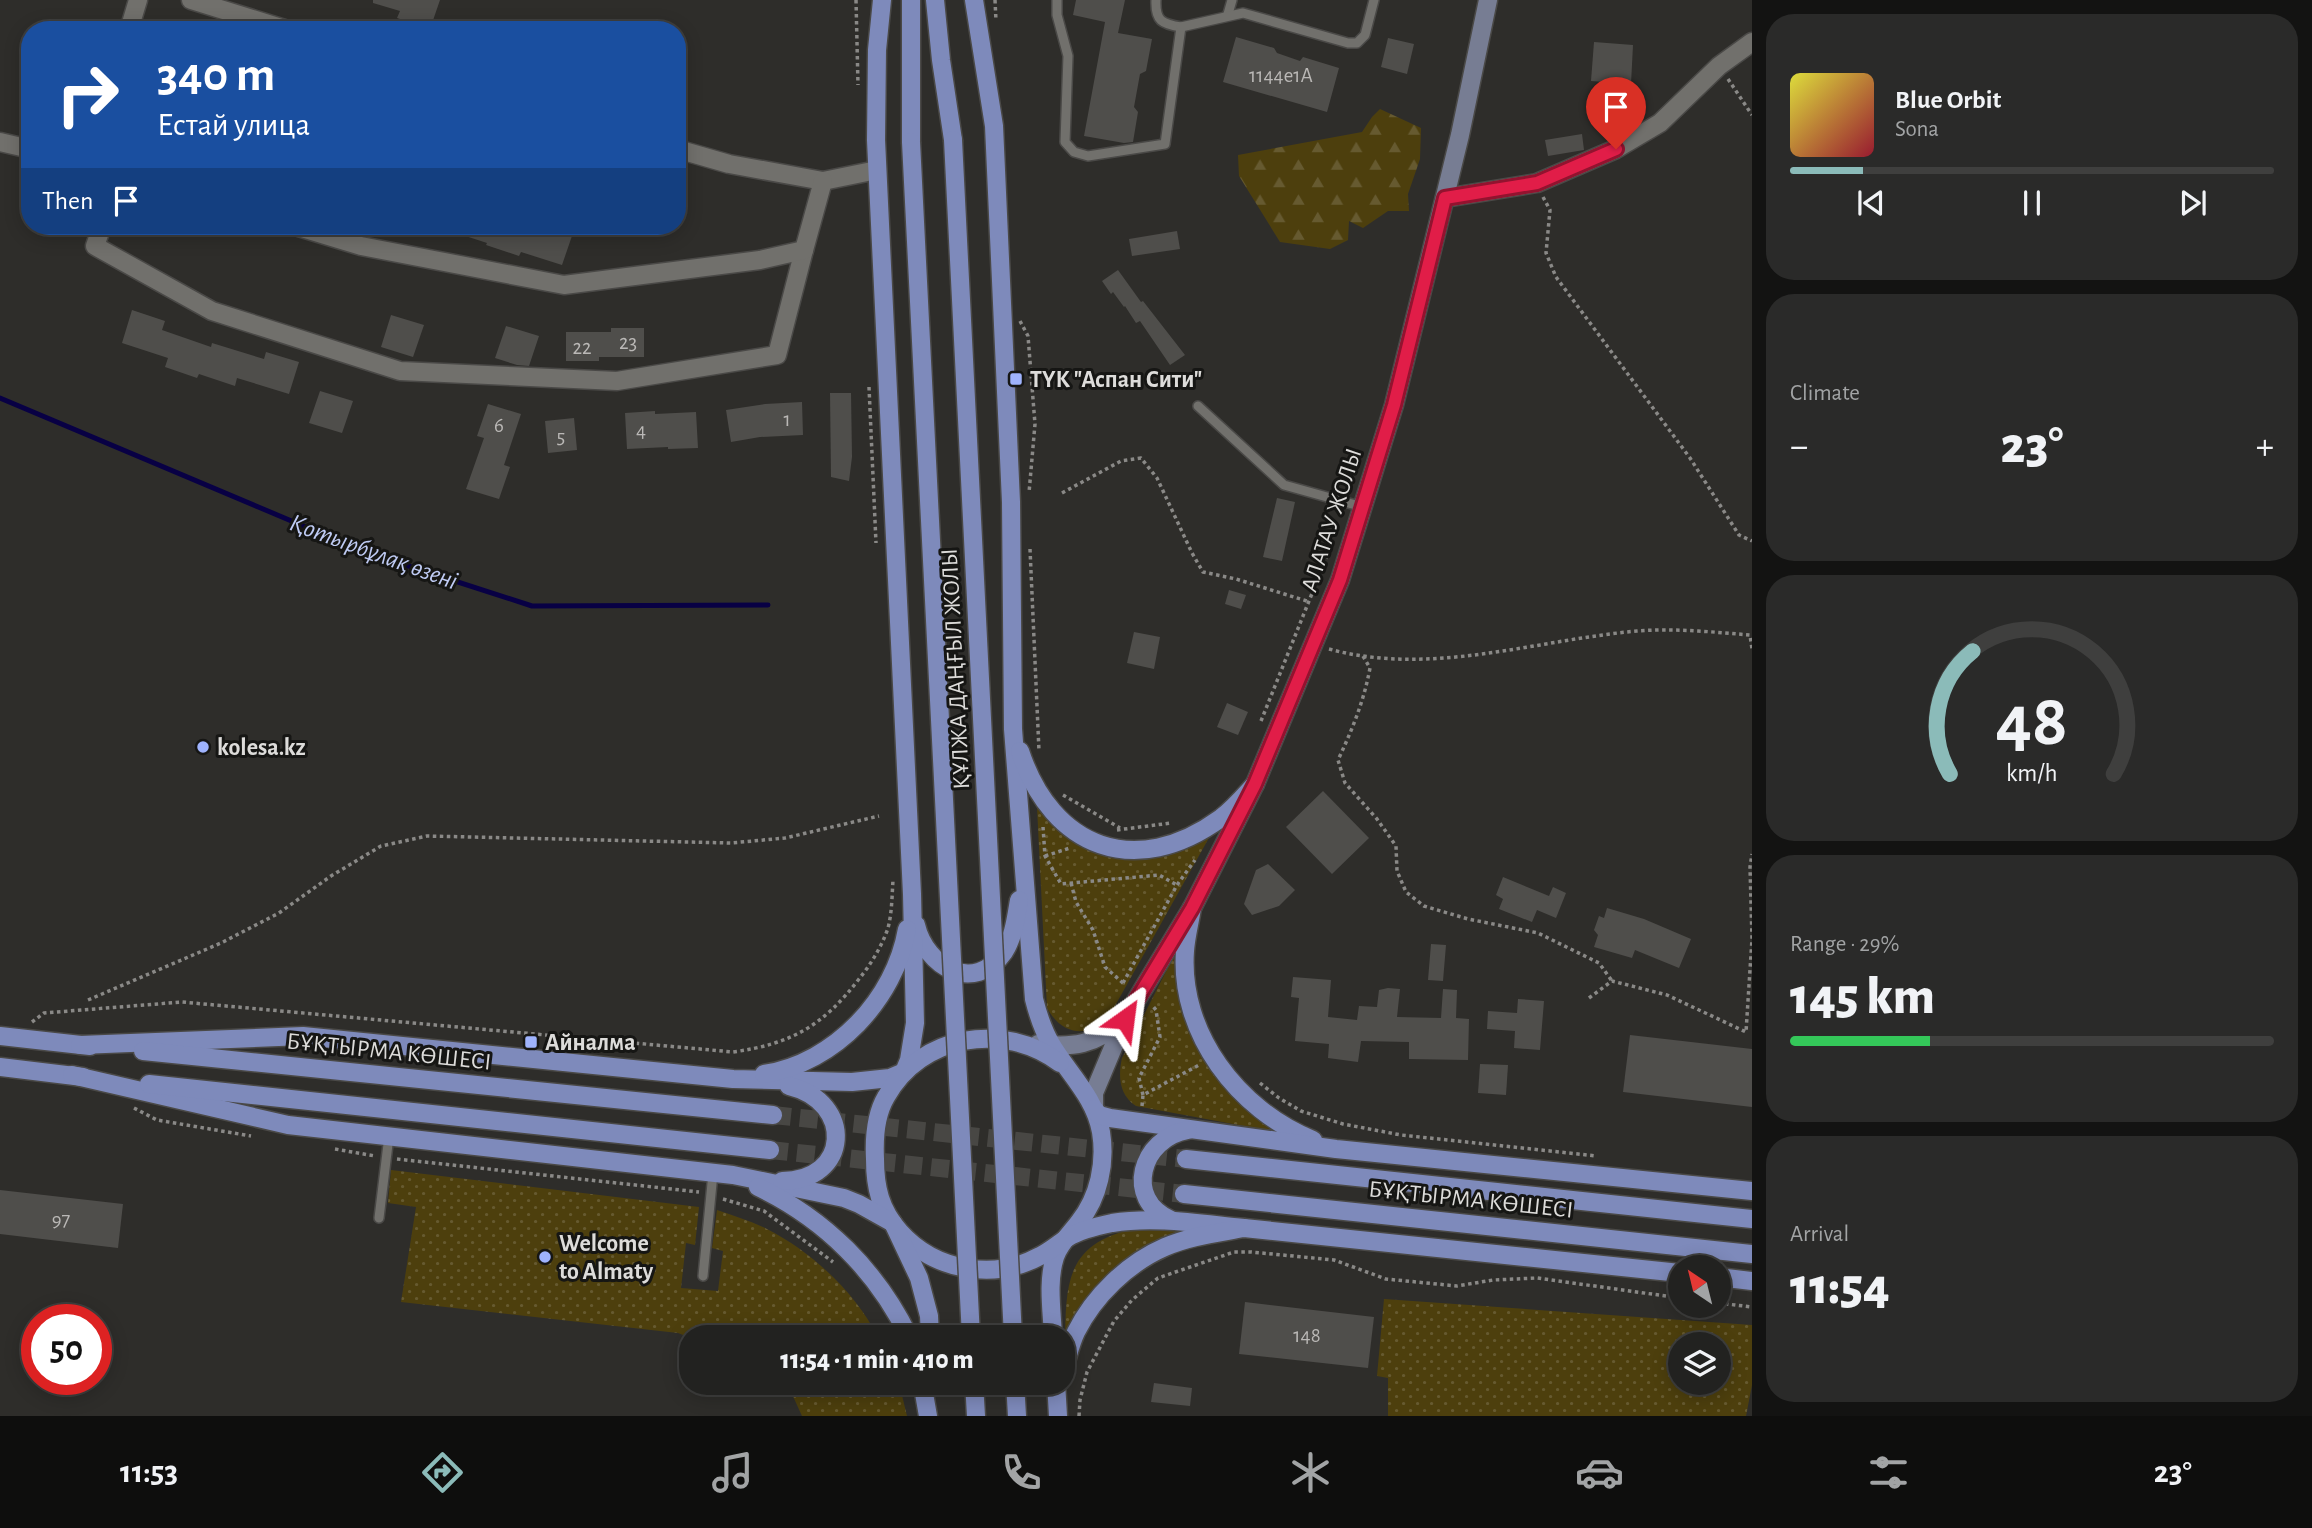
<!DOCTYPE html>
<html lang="en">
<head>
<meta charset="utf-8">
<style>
  body { margin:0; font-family:"Alegreya Sans",sans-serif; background:#2a2a29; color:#f1f3f6; height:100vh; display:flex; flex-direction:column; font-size:26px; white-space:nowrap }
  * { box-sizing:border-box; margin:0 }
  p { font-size:23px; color:#a2a4a5 }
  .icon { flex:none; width:38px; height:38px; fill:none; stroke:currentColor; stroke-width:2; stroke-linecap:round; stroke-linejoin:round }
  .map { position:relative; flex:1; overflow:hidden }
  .side { display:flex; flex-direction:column; gap:14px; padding:14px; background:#131312; width:560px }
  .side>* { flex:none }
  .top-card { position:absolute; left:21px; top:21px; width:665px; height:214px; border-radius:28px; box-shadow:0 4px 18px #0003,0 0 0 2px #3f3f3e; background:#1a4fa0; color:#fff; overflow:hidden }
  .needle { width:46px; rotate:325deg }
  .buttons { position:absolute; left:1668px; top:1255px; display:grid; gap:14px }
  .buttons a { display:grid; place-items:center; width:63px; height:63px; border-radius:50%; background:#222220; box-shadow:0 4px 18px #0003,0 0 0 2px #3f3f3e; font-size:35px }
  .speed { position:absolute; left:21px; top:1304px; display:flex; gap:14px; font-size:35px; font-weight:700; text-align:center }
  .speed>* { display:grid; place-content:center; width:91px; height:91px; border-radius:50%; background:#222220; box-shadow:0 4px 18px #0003,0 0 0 2px #3f3f3e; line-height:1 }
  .speed .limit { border:10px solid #d22; background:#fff; color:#111 }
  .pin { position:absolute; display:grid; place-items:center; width:60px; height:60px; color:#fff; margin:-72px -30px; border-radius:50% 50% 50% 0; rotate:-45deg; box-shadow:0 0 7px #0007 }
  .pin .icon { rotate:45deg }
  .me { position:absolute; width:77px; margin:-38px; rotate:31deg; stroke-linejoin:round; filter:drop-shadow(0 0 5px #0008) }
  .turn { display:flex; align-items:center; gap:24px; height:147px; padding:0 21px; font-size:32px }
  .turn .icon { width:91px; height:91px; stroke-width:2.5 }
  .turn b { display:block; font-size:49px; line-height:60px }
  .then { display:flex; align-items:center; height:66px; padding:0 21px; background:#0003; gap:14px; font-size:26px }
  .big { font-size:52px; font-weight:800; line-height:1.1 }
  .side .widget { flex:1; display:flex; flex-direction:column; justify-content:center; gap:10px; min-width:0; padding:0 24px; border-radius:28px; background:#2a2a29 }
  .side .dial { align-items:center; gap:0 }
  .dial svg { height:182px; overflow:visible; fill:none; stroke:#3f3f3e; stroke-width:7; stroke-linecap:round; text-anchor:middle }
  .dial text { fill:#f1f3f6; stroke:none }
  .song { display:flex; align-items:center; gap:21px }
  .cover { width:84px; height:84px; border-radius:10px; background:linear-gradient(135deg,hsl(60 70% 55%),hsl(350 70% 35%)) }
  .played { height:7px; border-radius:4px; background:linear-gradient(90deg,#8bbbb9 15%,#3f3f3e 15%) }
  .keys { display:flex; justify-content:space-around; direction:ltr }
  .heat { display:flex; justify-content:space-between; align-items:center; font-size:38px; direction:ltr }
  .charge { height:10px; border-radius:5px; background:linear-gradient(90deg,#34c759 29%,#3f3f3e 0) }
  .trip { position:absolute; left:679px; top:1325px; width:396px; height:70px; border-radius:28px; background:#222220; box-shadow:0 4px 18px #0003,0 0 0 2px #3f3f3e; font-weight:800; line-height:70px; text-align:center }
  .tab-bar { display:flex; height:112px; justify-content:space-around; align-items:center; background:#0e0e0d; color:#a2a4a5 }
  .tab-bar .icon { width:49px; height:49px }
  .tab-bar .selected { color:#8bbbb9 }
  .tab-bar b { font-size:32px; color:#f1f3f6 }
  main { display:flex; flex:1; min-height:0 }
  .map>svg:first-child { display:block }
  .grass { fill:url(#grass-dots); fill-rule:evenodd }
  .forest { fill:url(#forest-firs) }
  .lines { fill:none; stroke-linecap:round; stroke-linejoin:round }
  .stream { stroke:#080044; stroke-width:5 }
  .building { fill:#4f4e4b }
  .primary-tunnel { stroke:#484744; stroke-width:18; stroke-dasharray:18 9; stroke-linecap:butt }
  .lane-casing { stroke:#4a4947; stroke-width:12 }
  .street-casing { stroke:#4a4947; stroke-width:21 }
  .secondary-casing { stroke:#4a4947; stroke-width:21 }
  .primary-casing { stroke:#4a4947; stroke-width:21 }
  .path { stroke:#8a8987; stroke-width:3.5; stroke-dasharray:3.5 3.5; stroke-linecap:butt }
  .lane { stroke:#71706c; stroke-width:9 }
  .street { stroke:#71706c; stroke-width:18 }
  .secondary { stroke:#777d93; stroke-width:18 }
  .primary { stroke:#7e8abb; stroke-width:18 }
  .primary-bridge-casing { stroke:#4a4947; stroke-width:21; stroke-linecap:butt }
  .primary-bridge { stroke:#7e8abb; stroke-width:18 }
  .route-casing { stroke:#92132f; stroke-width:18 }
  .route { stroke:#e11d48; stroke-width:12 }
  .poi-dot { fill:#9fb3fd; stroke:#161614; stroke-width:2.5 }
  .labels { text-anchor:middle; stroke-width:6; stroke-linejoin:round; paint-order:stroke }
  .number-label { font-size:21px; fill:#bab8b6 }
  .poi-label { font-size:24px; font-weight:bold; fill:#dddcda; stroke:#161614; text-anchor:start }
  .street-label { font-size:24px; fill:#dddcda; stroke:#161614 }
  .water-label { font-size:26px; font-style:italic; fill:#bfcbf4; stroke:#161614 }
</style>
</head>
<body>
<main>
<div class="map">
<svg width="1752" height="1416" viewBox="0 0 1752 1416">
  <defs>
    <pattern id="grass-dots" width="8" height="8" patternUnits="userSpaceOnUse" patternTransform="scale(1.75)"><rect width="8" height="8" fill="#4d3f0d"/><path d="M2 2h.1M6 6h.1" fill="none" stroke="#665a30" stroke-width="1.8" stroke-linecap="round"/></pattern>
    <pattern id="forest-firs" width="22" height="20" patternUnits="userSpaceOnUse" patternTransform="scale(1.75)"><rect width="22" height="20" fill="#4d3f0d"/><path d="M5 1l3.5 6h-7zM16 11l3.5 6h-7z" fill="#665a30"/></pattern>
  </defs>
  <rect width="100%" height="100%" fill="#2e2d2a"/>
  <g class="grass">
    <path d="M1037,807C1091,868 1140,871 1210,836L1111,1013C1091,1039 1063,1037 1047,1008Z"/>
    <path d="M1179,946L1196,1040L1203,1055L1220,1082L1241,1103L1282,1133L1136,1106C1119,1095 1118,1076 1122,1058Z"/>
    <path d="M391,1170L699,1207L695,1245L686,1243L681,1288L718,1291L723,1251L712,1248L717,1210C734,1216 751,1221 767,1229C812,1252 855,1292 878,1337L691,1338L678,1333L401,1302L416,1207L388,1203Z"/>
    <path d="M1136,1228L1202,1229L1149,1251L1065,1345C1066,1282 1065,1244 1136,1228Z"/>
    <path d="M1384,1299L1752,1325V1385L1746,1416H1388V1378L1377,1376ZM1718,1344V1382H1680V1344Z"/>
    <polygon points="787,1383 899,1383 907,1416 802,1416"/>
  </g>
  <polygon class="forest" points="1380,109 1421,128 1420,159 1408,194 1409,211 1388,211 1363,228 1349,221 1348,240 1330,249 1280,242 1239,176 1238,155 1362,132 1372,117"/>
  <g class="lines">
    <polyline class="stream" points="0,398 365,552 532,606 768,605"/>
  </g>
  <g class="building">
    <polygon points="373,0 440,0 430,29 397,18 400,11 373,3"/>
    <polygon points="1076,0 1125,0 1118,33 1152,39 1146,71 1140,74 1134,107 1138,112 1133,142 1124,143 1084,136 1105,22 1073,15"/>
    <polygon points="1236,37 1274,48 1277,53 1300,61 1303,57 1339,68 1327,112 1223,82"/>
    <polygon points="1388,38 1414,44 1407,74 1381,67"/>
    <polygon points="1594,42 1633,45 1631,84 1591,81"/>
    <polygon points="1582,134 1584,150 1548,156 1545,140"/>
    <polygon points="444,226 551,226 573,233 562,265 521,252 519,256 486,245 487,243 444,229"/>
    <polygon points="1177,231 1180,249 1132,256 1129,239"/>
    <polygon points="1118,270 1141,302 1143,301 1185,355 1170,365 1140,321 1136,323 1125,306 1124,307 1113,292 1111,294 1102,281"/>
    <polygon points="132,310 165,321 162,330 211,347 212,343 264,359 266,352 299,362 289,394 237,378 235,386 199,374 197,378 165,367 168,358 122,343"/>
    <polygon points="391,315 424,325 413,357 381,347"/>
    <polygon points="506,326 539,336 529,366 517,365 495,358"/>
    <polygon points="611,328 644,328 644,357 599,357 599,361 566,361 566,332 611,332"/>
    <polygon points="320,391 353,401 342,433 309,423"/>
    <polygon points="830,393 851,393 852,457 849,481 831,477"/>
    <polygon points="802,402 803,435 760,437 731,442 726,410 765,404"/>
    <polygon points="488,404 521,414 504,465 510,467 499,499 466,489 484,438 477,436"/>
    <polygon points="655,411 655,414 696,412 698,448 668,449 668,447 627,449 625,413"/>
    <polygon points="574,418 577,450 548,453 545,421"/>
    <polygon points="1277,498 1295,502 1282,561 1263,557"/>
    <polygon points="1229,590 1246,595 1241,609 1225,604"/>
    <polygon points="1134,632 1160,637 1154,669 1127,663"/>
    <polygon points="1227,703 1248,712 1238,735 1217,727"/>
    <polygon points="1323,791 1369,838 1332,874 1286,827"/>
    <polygon points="1268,864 1295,890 1279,906 1252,915 1244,904 1256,870"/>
    <polygon points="1503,877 1549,896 1553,887 1566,893 1556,918 1537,910 1532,922 1499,909 1503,899 1496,895"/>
    <polygon points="1607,908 1644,919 1691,939 1679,968 1635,950 1632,958 1594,947 1598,935 1594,930 1599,916 1604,918"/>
    <polygon points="1431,944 1446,945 1443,981 1428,980"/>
    <polygon points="1293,977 1331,980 1328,1017 1357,1020 1359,1006 1377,1007 1379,990 1388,988 1400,989 1397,1017 1441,1018 1443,989 1457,990 1456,1018 1469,1019 1468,1060 1409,1059 1409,1042 1361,1041 1358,1062 1328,1058 1329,1044 1295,1041 1299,998 1291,997"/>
    <polygon points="1518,999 1544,1001 1540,1050 1514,1048 1515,1031 1487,1029 1488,1011 1517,1013"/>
    <polygon points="1630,1035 1752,1049 1752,1107 1623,1092"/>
    <polygon points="1480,1064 1508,1065 1506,1095 1478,1093"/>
    <polygon points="0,1190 123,1204 118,1248 0,1234"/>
    <polygon points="1245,1302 1374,1317 1368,1368 1239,1354"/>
    <polygon points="1154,1383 1192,1388 1190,1406 1151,1402"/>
  </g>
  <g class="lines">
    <g class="primary-tunnel">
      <polyline points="773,1115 1186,1159"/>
      <polyline points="770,1150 1184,1194"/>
    </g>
    <defs>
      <g id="lane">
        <path d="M1057,0V15L1068,56L1065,142L1074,152L1088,156L1165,144L1181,27C1162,24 1155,21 1156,0"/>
        <polyline points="1228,14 1232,0"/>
        <polyline points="1181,27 1243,13 1348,43 1357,43 1365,35 1374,0"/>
        <polyline points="1198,406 1284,485 1363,507"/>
        <polyline points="379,1218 389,1136"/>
        <polyline points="703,1276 713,1173"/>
      </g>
      <g id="street">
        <polyline points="191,0 288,30"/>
        <polyline points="129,30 138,0"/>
        <polyline points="0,142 30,149"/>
        <polyline points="677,149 729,164 823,181 877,170"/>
        <polyline points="1445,198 1537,183 1616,149 1660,123 1719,66 1752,42"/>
        <polyline points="102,226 95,246 212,311 400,371 617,381 777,355 804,250"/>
        <polyline points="295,226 361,246 564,285 760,260 804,250 823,181"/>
      </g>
      <g id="secondary">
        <path d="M1038,1044C1073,1048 1095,1045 1122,1021"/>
        <polyline points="1094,1109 1094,1093 1125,1019 1192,908 1255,784 1340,580 1394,405 1460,135 1488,0"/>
      </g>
      <g id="primary">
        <polyline points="935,0 941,60 953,140"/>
        <path d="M974,0L994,126L1011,502L1013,729L1034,999C1038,1015 1043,1030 1051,1044C1068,1073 1095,1097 1101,1132C1106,1163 1099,1197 1079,1222C1071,1233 1059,1244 1055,1257C1047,1282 1052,1311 1053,1337"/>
        <polyline points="911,142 911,0"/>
        <path d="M1020,751C1052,849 1136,880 1221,818C1234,808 1244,796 1255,784"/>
        <path d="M1192,908C1190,922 1186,936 1185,951C1179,1033 1238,1110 1313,1140"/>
        <path d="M916,925C926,967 974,995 1004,952C1014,937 1016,917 1019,900"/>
        <polyline points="0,1036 90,1046"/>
        <polyline points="80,1045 303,1036 733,1079 852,1082 890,1078 904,1072 909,1060 915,1023 912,894 876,140 877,50 882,0"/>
        <polyline points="143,1051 773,1115"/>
        <path d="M1060,1063C1004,1021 921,1034 886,1097C876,1114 874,1139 875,1159C875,1187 880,1210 900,1232C935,1271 994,1281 1040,1256C1050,1251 1058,1244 1067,1238C1080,1230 1097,1226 1112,1223C1155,1216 1201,1224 1244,1228"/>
        <polyline points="0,1067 83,1077"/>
        <path d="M764,1074C835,1063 895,999 907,929"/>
        <polyline points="72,1075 288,1125 733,1175 844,1198 859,1204 893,1223 919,1278 929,1316 930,1337"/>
        <polyline points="149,1084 770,1150"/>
        <polyline points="1094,1109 1099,1115 1110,1118 1336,1149 1752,1191"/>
        <polyline points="1186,1159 1752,1219"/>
        <path d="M782,1181C850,1181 855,1102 789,1086"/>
        <path d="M758,1187C825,1219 877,1271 909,1337"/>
        <polyline points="1184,1194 1752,1254"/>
        <path d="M1171,1220C1123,1199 1141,1138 1188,1130"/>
        <polyline points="1718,1277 1752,1281"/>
        <path d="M1062,1373C1067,1360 1070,1345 1076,1332C1094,1296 1128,1263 1165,1247C1190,1236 1218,1233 1244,1228L1680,1273"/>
        <polyline points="922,1382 928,1416"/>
        <polyline points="974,1382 976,1416"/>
        <polyline points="1015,1382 1017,1416"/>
        <polyline points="1056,1382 1058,1416"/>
      </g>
    </defs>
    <use href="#lane" class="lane-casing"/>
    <use href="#street" class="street-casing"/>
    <use href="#secondary" class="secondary-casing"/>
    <use href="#primary" class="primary-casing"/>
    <g class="path">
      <polyline points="856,0 858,85"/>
      <polyline points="995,0 996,21"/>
      <polyline points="1728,79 1752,115"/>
      <polyline points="1543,197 1550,210 1546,253 1556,277 1690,458 1739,535 1752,541"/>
      <polyline points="1020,321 1028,336 1035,424 1029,493"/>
      <polyline points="869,387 876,543"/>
      <polyline points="1062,493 1121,461 1141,458 1157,478 1192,553 1203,572 1236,579 1310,602"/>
      <polyline points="1030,549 1039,751"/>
      <path d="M1329,649C1431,677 1535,640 1637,631C1674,628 1713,632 1750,635L1752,649"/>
      <path d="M1363,656L1370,668C1364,701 1352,730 1338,760L1345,783L1377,819L1396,846L1397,871L1406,892L1424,906L1468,919L1538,933L1599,963L1612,981"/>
      <polyline points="1261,721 1331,546"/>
      <polyline points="1063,795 1120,828"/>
      <polyline points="1043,827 1045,856 1061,884 1159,875 1177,885"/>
      <polyline points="1117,830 1171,823"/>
      <polyline points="1045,856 1070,848"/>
      <polyline points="1071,883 1076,902 1093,930 1105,967 1124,984"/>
      <polyline points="1123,983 1177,885 1195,860"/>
      <polyline points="1589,998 1612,981 1667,995 1746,1032 1752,939 1750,867 1752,854"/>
      <polyline points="88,1000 221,943 279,913 331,876 381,846 427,836 731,843 785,838 879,816"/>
      <path d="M32,1022L44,1013L182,1002L733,1052C791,1044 823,1026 859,979C871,964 882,946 888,928C892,913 892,895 893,880"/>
      <polyline points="1260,1083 1279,1098 1301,1111 1343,1124 1401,1135 1597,1156"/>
      <polyline points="1143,1095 1139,1078 1160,1037 1156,1010 1152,1005"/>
      <polyline points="1142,1106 1143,1095 1201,1064"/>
      <polyline points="134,1108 157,1120 251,1136"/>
      <polyline points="335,1149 375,1156"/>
      <polyline points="397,1159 699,1192"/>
      <polyline points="723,1199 764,1211 833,1262"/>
      <polyline points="1718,1303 1752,1307"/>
      <polyline points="1079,1416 1080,1400 1087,1372 1114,1321 1132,1300 1158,1278 1234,1252 1251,1252 1334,1260 1386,1279 1457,1286 1493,1280 1537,1278 1680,1298"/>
    </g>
    <use href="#lane" class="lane"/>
    <use href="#street" class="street"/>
    <use href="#secondary" class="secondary"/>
    <use href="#primary" class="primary"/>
    <defs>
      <g id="primary-bridge">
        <polyline points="953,140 1013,1337"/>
        <polyline points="911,142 971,1337"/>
      </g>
    </defs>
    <use href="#primary-bridge" class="primary-bridge-casing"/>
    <use href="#primary-bridge" class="primary-bridge"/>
  </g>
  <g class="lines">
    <defs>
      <polyline id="route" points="1125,1019 1192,908 1255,784 1340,580 1394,405 1445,198 1537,183 1616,149"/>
    </defs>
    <use href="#route" class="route-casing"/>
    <use href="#route" class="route"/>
  </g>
  <g class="poi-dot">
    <rect x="1009" y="372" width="14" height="14" rx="3.5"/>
    <circle cx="203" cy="747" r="7"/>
    <rect x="524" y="1035" width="14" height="14" rx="3.5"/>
    <circle cx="545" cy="1257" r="7"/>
  </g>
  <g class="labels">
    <g class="number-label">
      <text x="1281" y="82">1144е1А</text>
      <text x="628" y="349">23</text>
      <text x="582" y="354">22</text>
      <text x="787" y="426">1</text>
      <text x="499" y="432">6</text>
      <text x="641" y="437">4</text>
      <text x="561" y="443">5</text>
      <text x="61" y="1226">97</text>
      <text x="1307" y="1342">148</text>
    </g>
    <g class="poi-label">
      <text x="1030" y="387">ТҮК "Аспан Сити"</text>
      <text x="217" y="755">kolesa.kz</text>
      <text x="545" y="1050">Айналма</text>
      <text x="559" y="1251">Welcome<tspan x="559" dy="28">to Almaty</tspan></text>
    </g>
    <g class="street-label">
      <text transform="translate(1331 520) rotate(-72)" y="8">АЛАТАУ ЖОЛЫ</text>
      <text transform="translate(955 669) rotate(-93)" y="8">ҚҰЛЖА ДАҢҒЫЛ ЖОЛЫ</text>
      <text transform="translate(389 1051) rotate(6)" y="8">БҰҚТЫРМА КӨШЕСІ</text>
      <text transform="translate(1471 1199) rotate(6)" y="8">БҰҚТЫРМА КӨШЕСІ</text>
    </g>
    <g class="water-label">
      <text transform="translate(374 551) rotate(20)" y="9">Қотырбұлақ өзені</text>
    </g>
  </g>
</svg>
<div class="buttons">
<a><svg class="needle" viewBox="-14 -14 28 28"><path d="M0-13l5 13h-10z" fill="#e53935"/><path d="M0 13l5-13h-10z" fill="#a2a4a5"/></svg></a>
<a><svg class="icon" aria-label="layers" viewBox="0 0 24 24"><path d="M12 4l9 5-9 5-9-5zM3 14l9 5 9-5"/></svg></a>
</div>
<div class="speed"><div class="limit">50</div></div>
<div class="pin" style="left:1616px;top:149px;background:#d93025"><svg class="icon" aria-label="arrive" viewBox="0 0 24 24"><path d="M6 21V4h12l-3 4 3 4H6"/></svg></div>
<svg class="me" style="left:1125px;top:1019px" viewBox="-20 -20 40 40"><path d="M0-17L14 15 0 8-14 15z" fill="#e11d48" stroke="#fff" stroke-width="4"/></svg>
<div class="trip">11:54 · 1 min · 410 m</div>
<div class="top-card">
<div class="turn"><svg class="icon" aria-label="right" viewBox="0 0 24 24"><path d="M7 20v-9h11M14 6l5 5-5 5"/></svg><div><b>340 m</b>Естай улица</div></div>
<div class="then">Then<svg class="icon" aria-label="arrive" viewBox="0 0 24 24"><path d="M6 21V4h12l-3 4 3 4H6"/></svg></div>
</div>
</div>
<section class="side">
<div class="widget">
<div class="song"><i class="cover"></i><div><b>Blue Orbit</b><p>Sona</p></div></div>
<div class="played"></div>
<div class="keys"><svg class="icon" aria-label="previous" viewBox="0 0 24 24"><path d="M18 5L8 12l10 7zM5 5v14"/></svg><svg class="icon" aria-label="pause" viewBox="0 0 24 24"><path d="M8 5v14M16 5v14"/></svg><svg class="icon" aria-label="next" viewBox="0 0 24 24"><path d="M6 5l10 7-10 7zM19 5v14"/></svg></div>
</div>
<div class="widget"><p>Climate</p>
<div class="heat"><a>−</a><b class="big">23°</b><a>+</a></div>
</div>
<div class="widget dial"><svg viewBox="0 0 100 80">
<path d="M14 69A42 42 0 1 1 86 69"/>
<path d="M14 69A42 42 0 0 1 24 15" stroke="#8bbbb9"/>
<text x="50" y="56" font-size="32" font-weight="700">48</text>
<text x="50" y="72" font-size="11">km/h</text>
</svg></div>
<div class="widget"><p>Range · 29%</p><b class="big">145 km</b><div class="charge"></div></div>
<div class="widget"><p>Arrival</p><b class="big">11:54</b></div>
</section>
</main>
<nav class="tab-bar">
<b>11:53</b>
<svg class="icon selected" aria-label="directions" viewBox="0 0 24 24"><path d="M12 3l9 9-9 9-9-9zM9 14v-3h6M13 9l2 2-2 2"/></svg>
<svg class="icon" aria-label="music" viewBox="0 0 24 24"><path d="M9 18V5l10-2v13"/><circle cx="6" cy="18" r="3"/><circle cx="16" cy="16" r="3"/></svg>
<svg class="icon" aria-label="phone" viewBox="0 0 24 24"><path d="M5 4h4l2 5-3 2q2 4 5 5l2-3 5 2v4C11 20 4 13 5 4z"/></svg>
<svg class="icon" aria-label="climate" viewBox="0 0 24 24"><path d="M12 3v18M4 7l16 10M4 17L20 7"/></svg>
<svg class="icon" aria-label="car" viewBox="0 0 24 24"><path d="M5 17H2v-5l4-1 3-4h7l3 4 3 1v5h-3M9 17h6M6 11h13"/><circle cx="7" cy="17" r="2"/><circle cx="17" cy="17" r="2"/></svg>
<svg class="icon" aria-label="filters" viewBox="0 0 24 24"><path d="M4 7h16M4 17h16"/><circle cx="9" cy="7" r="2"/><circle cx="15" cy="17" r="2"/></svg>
<b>23°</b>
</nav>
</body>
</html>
